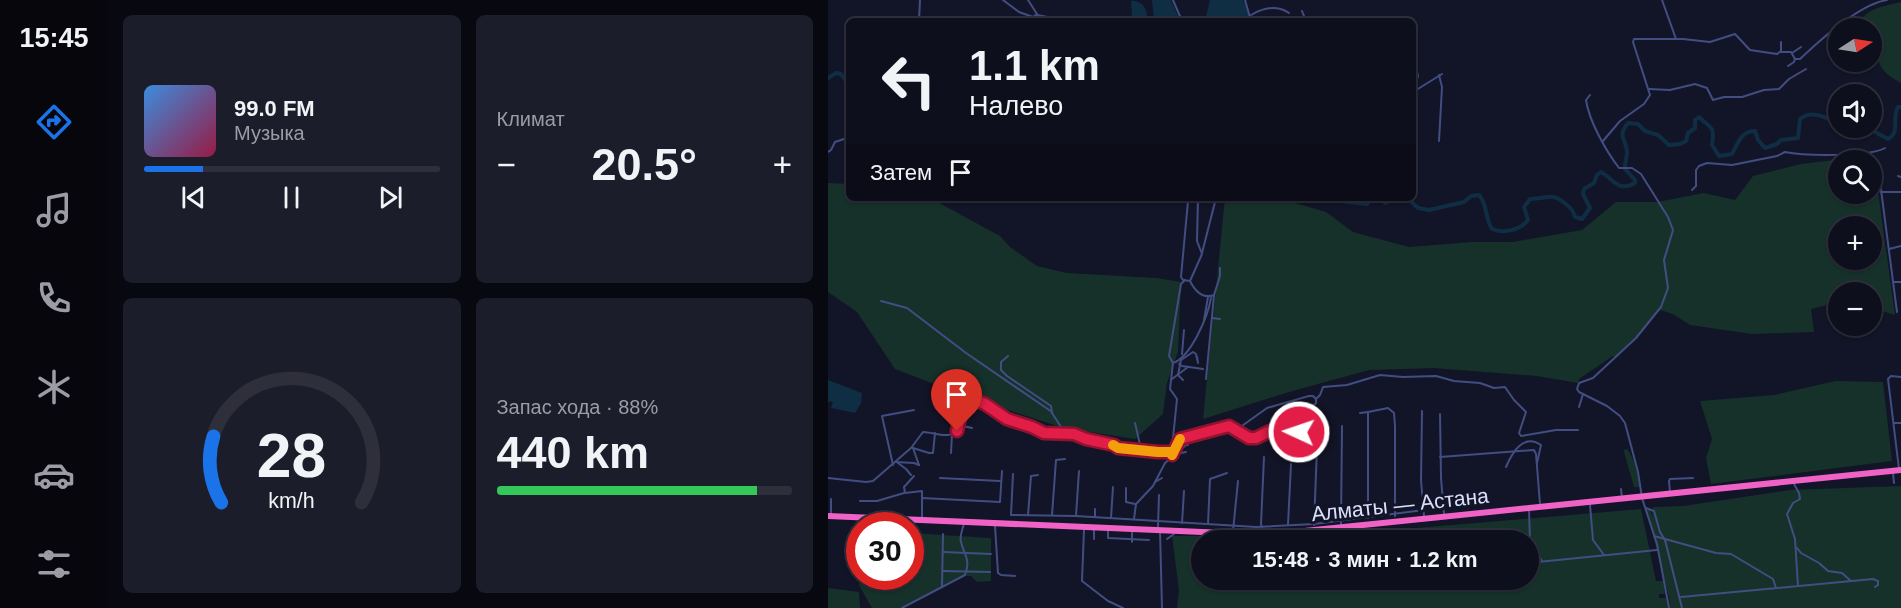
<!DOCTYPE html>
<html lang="ru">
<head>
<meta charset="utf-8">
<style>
  body { margin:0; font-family:Arial,sans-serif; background:#1c1d2a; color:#f1f3f6; height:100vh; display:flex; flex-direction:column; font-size:22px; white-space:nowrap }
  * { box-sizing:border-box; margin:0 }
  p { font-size:20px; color:#9b9ca4 }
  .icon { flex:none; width:33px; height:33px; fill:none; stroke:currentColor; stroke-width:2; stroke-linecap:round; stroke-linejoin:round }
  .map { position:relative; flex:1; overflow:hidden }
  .side { display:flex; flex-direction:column; gap:15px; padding:15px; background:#080810; width:720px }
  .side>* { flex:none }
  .top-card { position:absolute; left:18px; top:18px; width:570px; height:183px; border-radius:9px; box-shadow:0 2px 4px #0004,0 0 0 2px #2e2f3b; background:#0e0f1d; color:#f1f3f6; overflow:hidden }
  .needle { width:39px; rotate:78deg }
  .buttons { position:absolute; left:1000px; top:18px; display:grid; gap:12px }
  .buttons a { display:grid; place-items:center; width:54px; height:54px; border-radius:50%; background:#0e0f1d; box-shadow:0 2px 4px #0004,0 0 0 2px #2e2f3b; font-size:30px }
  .speed { position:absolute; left:18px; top:512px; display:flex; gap:12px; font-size:30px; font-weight:700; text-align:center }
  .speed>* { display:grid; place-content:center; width:78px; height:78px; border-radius:50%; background:#0e0f1d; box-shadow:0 2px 4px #0004,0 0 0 2px #2e2f3b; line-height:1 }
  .speed .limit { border:9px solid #d22; background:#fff; color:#111 }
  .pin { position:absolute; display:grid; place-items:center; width:51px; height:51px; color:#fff; margin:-62px -26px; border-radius:50% 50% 50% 0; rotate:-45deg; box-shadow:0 0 6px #0007 }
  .pin .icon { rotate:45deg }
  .me { position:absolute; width:66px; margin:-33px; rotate:273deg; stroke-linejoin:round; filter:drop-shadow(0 0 4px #0008) }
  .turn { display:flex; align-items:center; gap:21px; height:126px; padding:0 24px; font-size:27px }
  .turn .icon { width:78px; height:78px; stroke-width:2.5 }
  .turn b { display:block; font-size:42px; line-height:51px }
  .then { display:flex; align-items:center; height:57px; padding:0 24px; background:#0003; gap:12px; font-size:22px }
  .big { font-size:45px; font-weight:600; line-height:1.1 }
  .side .card { flex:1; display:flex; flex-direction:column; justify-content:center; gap:9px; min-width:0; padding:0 21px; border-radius:9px; background:#1c1d2a }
  .side .dial { align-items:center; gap:0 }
  .dial svg { height:156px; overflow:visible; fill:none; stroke:#2e2f3b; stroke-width:7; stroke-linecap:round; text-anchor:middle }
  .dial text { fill:#f1f3f6; stroke:none }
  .song { display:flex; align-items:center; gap:18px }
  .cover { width:72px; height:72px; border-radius:9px; background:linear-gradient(135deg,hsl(210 70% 55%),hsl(340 70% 35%)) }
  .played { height:6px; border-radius:3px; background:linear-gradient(90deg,#1a73e8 20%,#2e2f3b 20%) }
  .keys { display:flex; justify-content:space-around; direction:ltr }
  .heat { display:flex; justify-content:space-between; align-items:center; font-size:33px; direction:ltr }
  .charge { height:9px; border-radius:4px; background:linear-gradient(90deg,#34c759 88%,#2e2f3b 0) }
  .side .tiles { flex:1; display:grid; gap:15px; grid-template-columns:repeat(2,1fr) }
  .trip { position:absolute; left:363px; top:530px; width:348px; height:60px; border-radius:30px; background:#0e0f1d; box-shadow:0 2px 4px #0004,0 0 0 2px #2e2f3b; font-weight:600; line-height:60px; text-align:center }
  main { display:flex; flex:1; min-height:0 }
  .tabs { display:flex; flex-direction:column; width:108px; justify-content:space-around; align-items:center; background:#06060c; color:#9b9ca4 }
  .tabs .icon { width:42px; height:42px }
  .tabs .active { color:#1a73e8 }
  .tabs b { font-size:27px; color:#f1f3f6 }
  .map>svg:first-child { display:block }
  .green { fill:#16312a; fill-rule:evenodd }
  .water { fill:#102e43 }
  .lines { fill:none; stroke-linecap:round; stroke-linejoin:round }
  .river { stroke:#102e43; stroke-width:4 }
  .street { stroke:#424e82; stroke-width:2 }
  .highway { stroke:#f162c7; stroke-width:6 }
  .route-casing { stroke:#92132f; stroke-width:15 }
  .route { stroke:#e11d48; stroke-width:10 }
  .slow { stroke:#f59e0b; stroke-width:10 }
  .labels { text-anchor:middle; stroke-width:6; stroke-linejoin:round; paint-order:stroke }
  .street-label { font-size:21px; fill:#dce0fc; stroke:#121427 }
</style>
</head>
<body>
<main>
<nav class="tabs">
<b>15:45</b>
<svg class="icon active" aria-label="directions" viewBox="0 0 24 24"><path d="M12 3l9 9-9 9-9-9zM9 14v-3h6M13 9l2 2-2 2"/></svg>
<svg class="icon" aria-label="music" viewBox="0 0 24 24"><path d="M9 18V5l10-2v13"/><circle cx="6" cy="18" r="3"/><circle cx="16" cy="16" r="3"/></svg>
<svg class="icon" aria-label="phone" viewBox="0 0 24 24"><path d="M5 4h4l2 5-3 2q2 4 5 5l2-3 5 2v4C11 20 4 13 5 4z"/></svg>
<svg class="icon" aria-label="climate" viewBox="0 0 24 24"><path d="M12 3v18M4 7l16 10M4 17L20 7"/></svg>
<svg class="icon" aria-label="car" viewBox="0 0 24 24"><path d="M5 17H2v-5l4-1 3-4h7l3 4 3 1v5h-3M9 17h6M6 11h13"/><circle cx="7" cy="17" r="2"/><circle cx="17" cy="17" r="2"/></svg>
<svg class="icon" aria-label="filters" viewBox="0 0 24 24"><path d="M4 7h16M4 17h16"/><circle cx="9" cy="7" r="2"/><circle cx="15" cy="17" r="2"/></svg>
</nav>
<section class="side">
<div class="tiles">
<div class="card">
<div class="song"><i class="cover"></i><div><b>99.0 FM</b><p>Музыка</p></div></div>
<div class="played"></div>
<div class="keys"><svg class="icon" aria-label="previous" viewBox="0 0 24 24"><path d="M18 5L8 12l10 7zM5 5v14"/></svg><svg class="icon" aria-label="pause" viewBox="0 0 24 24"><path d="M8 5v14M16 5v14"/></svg><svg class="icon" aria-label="next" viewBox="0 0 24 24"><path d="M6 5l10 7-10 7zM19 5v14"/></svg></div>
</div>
<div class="card"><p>Климат</p>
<div class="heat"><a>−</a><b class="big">20.5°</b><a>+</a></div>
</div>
<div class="card dial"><svg viewBox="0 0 100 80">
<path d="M14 69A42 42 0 1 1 86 69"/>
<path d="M14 69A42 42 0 0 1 10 35" stroke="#1a73e8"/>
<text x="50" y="56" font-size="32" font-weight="700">28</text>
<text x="50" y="72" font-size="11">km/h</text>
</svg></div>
<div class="card"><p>Запас хода · 88%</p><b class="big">440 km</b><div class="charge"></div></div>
</div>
</section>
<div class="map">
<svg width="1073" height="608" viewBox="0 0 1073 608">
  <rect width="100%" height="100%" fill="#121427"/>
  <g class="green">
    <path d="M1073,2V83C1053,72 1051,66 1046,45H1044V28H1022C1032,25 1029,23 1036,16C1045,7 1061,5 1073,2Z"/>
    <path d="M1015,159L1021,160H1011V194H1044V168L1047,169L1067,315L1044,308V292H1011V302L983,309L986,332L924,334L862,325L845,314L832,310L810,335L787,358L785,356L751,379L750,383L709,376L606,368L541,370L461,392L375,419L397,198H450L498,212L525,232L581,247L644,242H685L754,230L788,202H829L876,193L907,200L925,176L973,164ZM1011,226H1044V260H1011Z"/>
    <polygon points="0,183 21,184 21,198 102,198 172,236 182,247 209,266 239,273 328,278 353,282 350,352 339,383 335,414 307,439 236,428 148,400 67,369 29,312 0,292"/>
    <polygon points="1008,381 1055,382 1064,461 883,484 878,458 884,439 872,401 946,395"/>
    <path d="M799,449C806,457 811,476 811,487H806L796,452V450Z"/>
    <polygon points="1073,486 1073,608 842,608 841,597 818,509 823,510 824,516 825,507 855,506 962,490"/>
    <path d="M813,509L828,581H835L837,594H831V598H838L840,608H349L351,590L344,536H494ZM374,540H700V579H374Z"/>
    <polygon points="83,533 163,538 163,581 149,582 143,576 136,576 72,608 44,608 31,585 32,576 82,576"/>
    <polygon points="0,588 31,592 32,608 0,608"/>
  </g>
  <g class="water">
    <polygon points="324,0 343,0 352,21 326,21"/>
    <polygon points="382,0 415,0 420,11 422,21 377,21"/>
    <path d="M303,1C316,0 319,10 320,21H299L300,17L304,15Z"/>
    <polygon points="0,380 34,393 33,403 27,413 3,408 5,402 2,401 0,403"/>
  </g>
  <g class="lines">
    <g class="river">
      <polyline points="0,78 8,73 13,74 21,85"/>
      <polyline points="1017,128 1022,130 1033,128"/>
      <path d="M1040,128L1060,139C1073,132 1063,119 1070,107H1073"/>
      <path d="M797,167C797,162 799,157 799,152C799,139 788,138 800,123L810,124L817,131L830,135L841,145L852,144L858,141L860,133L867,128V120L871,117C883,129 887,125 884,145L891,156L904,154C910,143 913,131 927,131L930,140L937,148L949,144L953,140L970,138L972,119C984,109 999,118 1011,124"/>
      <polyline points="487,198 539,204 540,202 537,198"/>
      <polyline points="554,198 557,203 569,198"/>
      <path d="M579,198L590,208L601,210L636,202L643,196L651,195C659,203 657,218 664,229C675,234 693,230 700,220L696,207L702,199C721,199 723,191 739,205C744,209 745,211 747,217L754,219L762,208L755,194L756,189L766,183L769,175L773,172C785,178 789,193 807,183V180L797,169"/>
    </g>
    <g class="street">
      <polyline points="175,0 191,12 205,17 209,14 200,0"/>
      <polyline points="345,0 354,21"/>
      <polyline points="417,0 423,21"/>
      <polyline points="834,0 848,39"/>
      <polyline points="474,11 478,21"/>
      <polyline points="209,15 241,21"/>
      <path d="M423,15C435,8 449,5 461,13"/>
      <polyline points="91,21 92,0"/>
      <polyline points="953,52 963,52 967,59"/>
      <polyline points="964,53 973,47"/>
      <polyline points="585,58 590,76 585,88"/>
      <path d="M960,66L966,62L967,59H972C992,40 1032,4 1059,0"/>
      <polyline points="821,89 842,90 867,84 879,88 885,100 896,97 914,97 936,90 951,89 961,79 978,69"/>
      <polyline points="585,92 614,74"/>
      <path d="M762,95L758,100C761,121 778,151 791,168H804L813,174L840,217L845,230L836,260L840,288L833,307L808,338L765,378L751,383L749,389L751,392L779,406L792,416L797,423L810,472L814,498L829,544L841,608"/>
      <polyline points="611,141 614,87 611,75"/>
      <polyline points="775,141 792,121 816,104 822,95 805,42 806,39 855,39 882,42 907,34 922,50 949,54 953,51 953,42"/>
      <polyline points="0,152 3,150 7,142 16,139 21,135"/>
      <polyline points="1023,154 1042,160"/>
      <polyline points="1044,162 1049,167 1052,182 1069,312"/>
      <polyline points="1070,176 1073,177"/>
      <path d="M864,190L868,186V170L871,166L879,163L904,165L949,156L957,152C976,156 1041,157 1057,148"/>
      <polyline points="1053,192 1073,192"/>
      <polyline points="324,198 357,199 360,201 353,277 355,280 362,281"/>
      <path d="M370,198L369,241L374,254L362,281C367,291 375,299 386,295L392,276V268"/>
      <polyline points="1061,249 1073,246"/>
      <polyline points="374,253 387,202"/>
      <polyline points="1065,282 1073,282"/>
      <polyline points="53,301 79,308 138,353 224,412"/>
      <polyline points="384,318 392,319"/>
      <polyline points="376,320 380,297"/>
      <polyline points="354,354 356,330"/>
      <polyline points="180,356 173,362 173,370 179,376 223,406 224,413 237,433"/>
      <polyline points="353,360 350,375 355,380"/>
      <polyline points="353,360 365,352 368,354 370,363 369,357"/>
      <path d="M345,363C363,357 380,316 383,298"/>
      <polyline points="351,364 354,366 375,369"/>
      <polyline points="344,379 360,367"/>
      <polyline points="378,379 386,295"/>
      <polyline points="135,406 141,407 144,410"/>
      <polyline points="751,407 755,394"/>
      <polyline points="594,411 593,480 596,516"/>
      <polyline points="532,413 540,412"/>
      <polyline points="612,414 613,478 616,514"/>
      <polyline points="479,415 494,430"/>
      <polyline points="307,423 313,449"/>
      <polyline points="1066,423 1073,423"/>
      <polyline points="406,428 411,428 439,408 481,396 485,396 488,399"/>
      <polyline points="130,432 135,426 144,428"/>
      <polyline points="488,434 500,426 499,424"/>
      <polyline points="348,446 360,445"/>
      <polyline points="85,448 101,453 105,453 107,433"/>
      <polyline points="85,448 91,465"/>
      <polyline points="123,453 124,434"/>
      <polyline points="348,453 357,446"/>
      <polyline points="344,455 352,439 401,426 421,438 428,438 442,431 470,433 481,410 488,403 488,399 492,395 495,387 519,385 552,375 575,377 608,376 626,381 652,383 666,388 677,387 686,400 698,412 691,433 693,436 728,430 750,430"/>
      <polyline points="344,455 358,452"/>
      <polyline points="612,457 706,450 708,454 712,504"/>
      <polyline points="68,462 86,463 91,465"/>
      <polyline points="70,463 78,469 83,475"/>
      <polyline points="65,465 54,416 86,410"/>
      <path d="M678,467C684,453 695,433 713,445L709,463"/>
      <polyline points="1071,469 1060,379 1063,376 1073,377"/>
      <polyline points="1065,473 1066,483"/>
      <polyline points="185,474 183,515 248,516 428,527 486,524 596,510"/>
      <polyline points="86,476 76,487 77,493 94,491 94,520"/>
      <path d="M0,478L38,482L45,481L83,448L95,432C103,432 112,436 120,435C134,434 134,412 136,401L140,398L157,403L179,419L204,427L216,433L246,434L258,439L286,445L290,448L344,453"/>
      <polyline points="112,478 172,481"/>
      <polyline points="327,482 334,478"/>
      <polyline points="966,484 971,493 972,499 965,503 959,514 967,539 970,586"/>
      <polyline points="298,488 298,502 307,504"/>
      <polyline points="793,489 794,498"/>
      <polyline points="842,492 841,481 842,479 865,478"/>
      <polyline points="94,498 172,502 174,471"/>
      <polyline points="32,501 49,501 76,493"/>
      <polyline points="762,505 765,540 776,555"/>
      <polyline points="701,508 702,543 714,561"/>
      <polyline points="818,508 826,511 832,532 837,540 854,608"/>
      <polyline points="200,515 203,476 210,475"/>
      <polyline points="224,515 228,460 237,459"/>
      <polyline points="3,516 3,499"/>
      <polyline points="248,516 251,471"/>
      <polyline points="267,517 267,509"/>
      <polyline points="283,518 285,487"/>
      <polyline points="540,518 540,412 560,408 566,413 567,426 567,516"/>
      <polyline points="306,519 308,504 325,486 337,463 345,456 342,447 345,438 349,399 342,389 345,363 341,356 353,284 357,280"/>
      <polyline points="354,523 356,491"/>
      <polyline points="380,524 382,479 399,473"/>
      <polyline points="460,525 463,464"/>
      <polyline points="486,525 489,448 486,424"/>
      <polyline points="513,525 514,426"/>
      <polyline points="167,526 170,573 173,575 187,576"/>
      <polyline points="330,527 331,495"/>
      <polyline points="280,529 280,538 321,540"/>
      <polyline points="304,529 304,542"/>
      <polyline points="256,530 254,581 280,601 295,608"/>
      <polyline points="332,530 334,608"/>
      <polyline points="405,531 410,481"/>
      <polyline points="435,531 433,524 436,457"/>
      <polyline points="826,536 888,553 903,554 945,579 948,588"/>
      <polyline points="266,539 266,530"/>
      <polyline points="339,539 346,534"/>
      <polyline points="487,540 488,531"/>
      <polyline points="969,548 973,553 991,563 1000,571 1014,573 1023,581"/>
      <polyline points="115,552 163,554"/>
      <polyline points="700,563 829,550"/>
      <polyline points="115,571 162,572"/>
      <polyline points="114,587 115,534"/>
      <polyline points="853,597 1045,579 1050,581 1050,585 1047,587"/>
      <path d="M74,608L137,575C143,559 136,555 133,542C131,536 135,529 136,523"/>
    </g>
    <polyline class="highway" points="0,516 421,534 457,533 1073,470"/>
  </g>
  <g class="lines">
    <defs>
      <polyline id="route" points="129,431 136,401 142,398 157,404 179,419 204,427 216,433 246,434 258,439 286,445 290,448 330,452 342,452 344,455 352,439 401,426 421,438 428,438 442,431 464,434 471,432"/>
    </defs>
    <use href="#route" class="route-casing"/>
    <use href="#route" class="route"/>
    <polyline class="slow" points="285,445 290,448 330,452 342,452 344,455 352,439"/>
  </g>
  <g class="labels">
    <g class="street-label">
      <text transform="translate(572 505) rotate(-6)" y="7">Алматы — Астана</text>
    </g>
  </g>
</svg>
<div class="buttons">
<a><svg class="needle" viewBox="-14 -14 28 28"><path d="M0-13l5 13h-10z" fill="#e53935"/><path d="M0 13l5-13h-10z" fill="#9b9ca4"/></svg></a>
<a><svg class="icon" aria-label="sound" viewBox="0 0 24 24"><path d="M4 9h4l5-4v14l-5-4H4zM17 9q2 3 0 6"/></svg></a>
<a><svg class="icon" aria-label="search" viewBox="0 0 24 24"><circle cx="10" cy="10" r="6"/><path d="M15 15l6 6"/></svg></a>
<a>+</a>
<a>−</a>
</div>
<div class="speed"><div class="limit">30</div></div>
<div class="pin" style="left:129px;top:431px;background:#d93025"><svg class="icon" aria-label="arrive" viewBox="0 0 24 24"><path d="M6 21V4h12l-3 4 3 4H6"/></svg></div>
<svg class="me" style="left:471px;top:432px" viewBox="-20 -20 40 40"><circle r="17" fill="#e11d48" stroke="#fff" stroke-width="3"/><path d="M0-11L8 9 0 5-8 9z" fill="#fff"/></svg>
<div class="trip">15:48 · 3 мин · 1.2 km</div>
<div class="top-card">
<div class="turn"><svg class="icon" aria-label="left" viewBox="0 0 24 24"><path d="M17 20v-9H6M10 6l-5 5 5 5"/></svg><div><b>1.1 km</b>Налево</div></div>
<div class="then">Затем<svg class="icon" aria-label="arrive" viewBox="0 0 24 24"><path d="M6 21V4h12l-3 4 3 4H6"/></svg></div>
</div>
</div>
</main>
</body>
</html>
